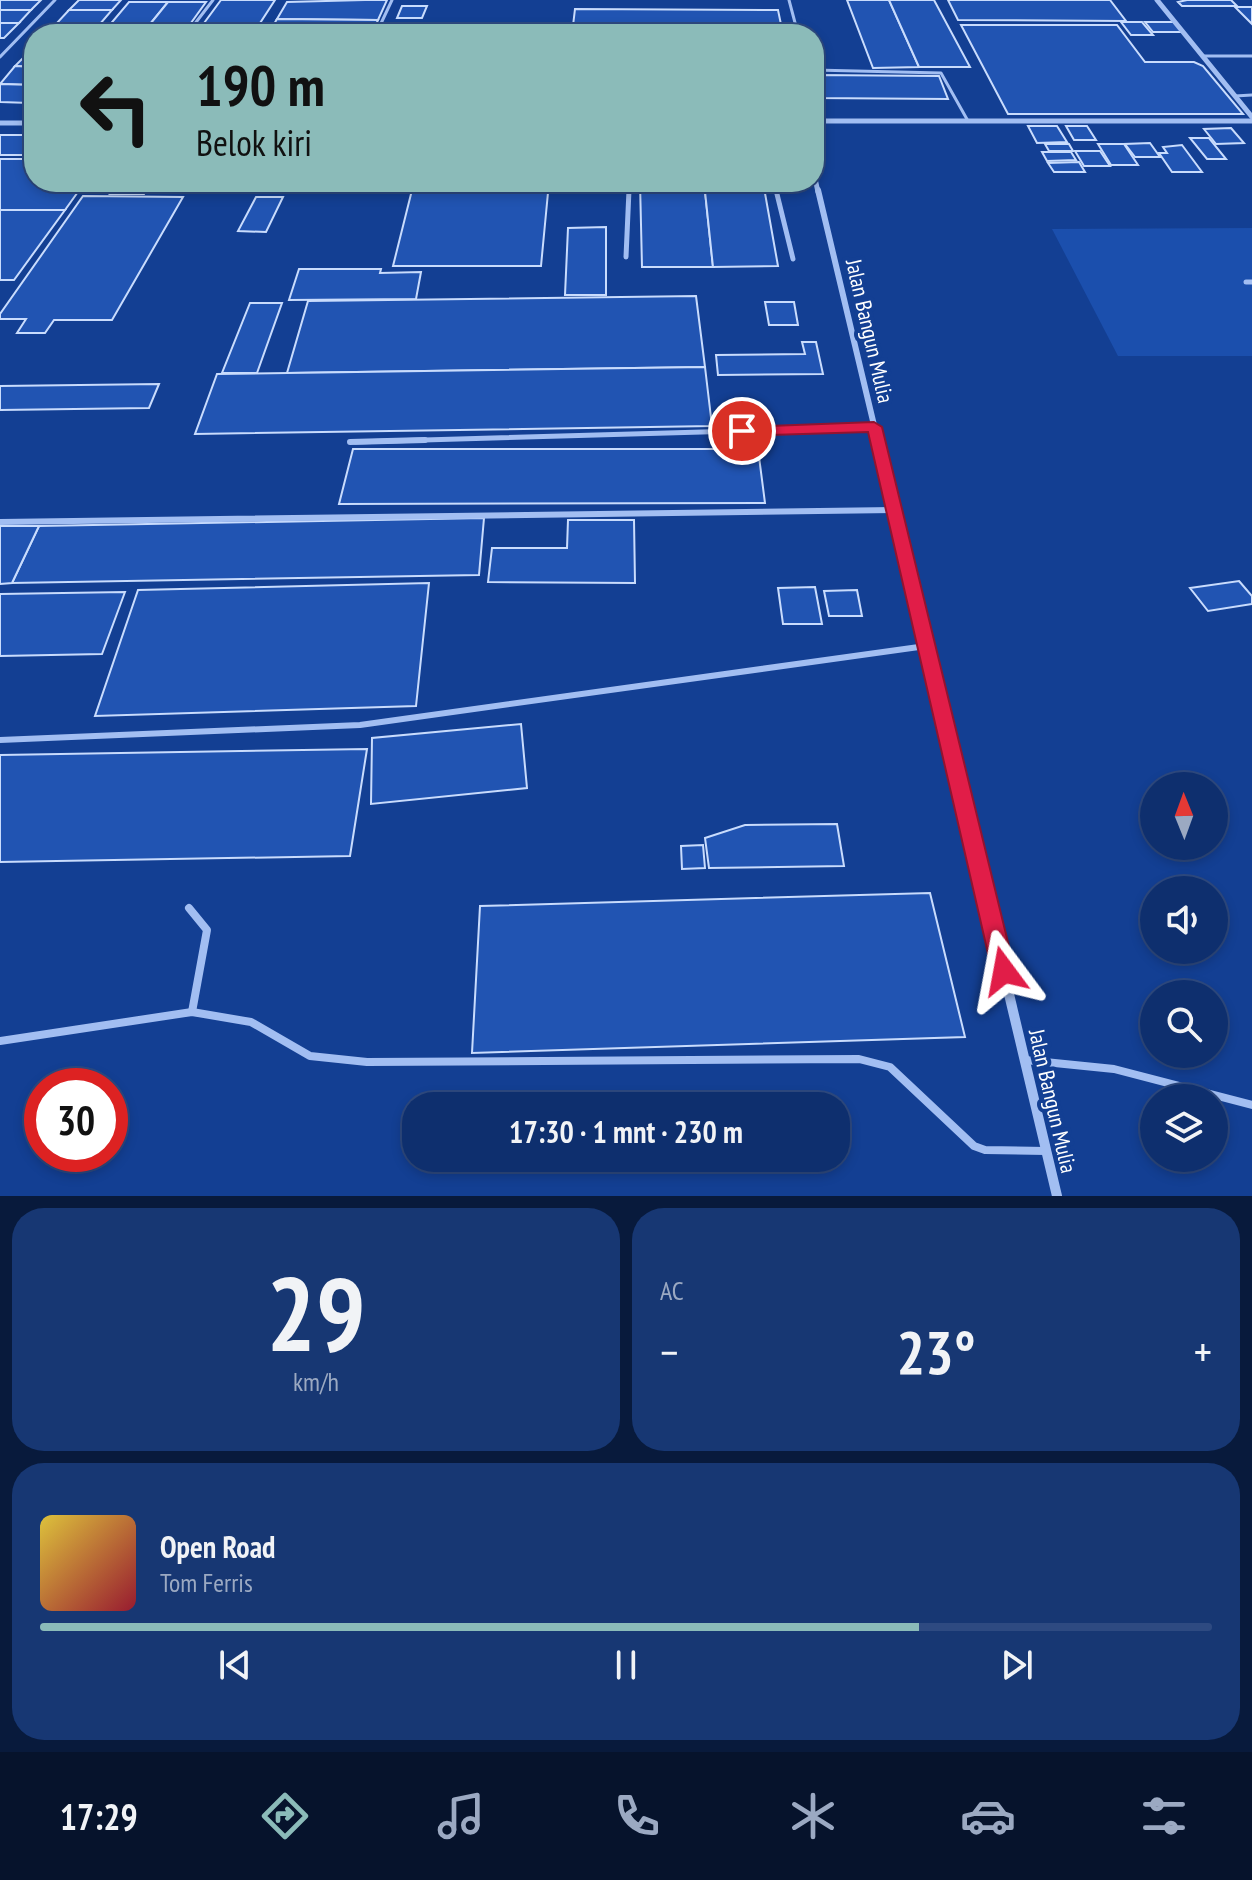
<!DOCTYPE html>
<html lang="id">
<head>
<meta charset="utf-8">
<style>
  body { margin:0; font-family:"PT Sans Narrow",sans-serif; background:#173773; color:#f1f3f6; height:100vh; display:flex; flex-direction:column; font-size:30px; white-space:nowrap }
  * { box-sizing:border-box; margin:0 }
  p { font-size:26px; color:#9ba9c2 }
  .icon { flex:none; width:44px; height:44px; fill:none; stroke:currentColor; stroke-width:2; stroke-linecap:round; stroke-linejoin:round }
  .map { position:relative; height:1196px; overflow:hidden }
  .details { display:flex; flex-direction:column; gap:12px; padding:12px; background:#081a3c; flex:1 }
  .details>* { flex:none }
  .banner { position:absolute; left:24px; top:24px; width:800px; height:168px; border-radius:32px; box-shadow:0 4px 12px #0003,0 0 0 2px #2e4a81; background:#8bbbb9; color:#111; overflow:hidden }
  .needle { width:52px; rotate:359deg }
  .tools { position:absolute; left:1140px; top:772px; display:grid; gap:16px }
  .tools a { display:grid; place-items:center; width:88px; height:88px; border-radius:50%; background:#0e2f6e; box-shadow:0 4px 12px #0003,0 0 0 2px #2e4a81; font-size:40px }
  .speed { position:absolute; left:24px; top:1068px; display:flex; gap:16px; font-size:40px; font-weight:700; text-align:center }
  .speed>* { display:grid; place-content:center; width:104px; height:104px; border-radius:50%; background:#0e2f6e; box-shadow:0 4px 12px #0003,0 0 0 2px #2e4a81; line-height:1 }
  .speed .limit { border:12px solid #d22; background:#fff; color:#111 }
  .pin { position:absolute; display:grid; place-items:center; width:68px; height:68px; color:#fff; margin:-34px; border:4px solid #fff; border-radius:50%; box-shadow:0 2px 8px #0007 }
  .me { position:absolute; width:88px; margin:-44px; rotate:347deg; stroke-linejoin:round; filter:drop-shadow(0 0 6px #0008) }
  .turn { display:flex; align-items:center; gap:28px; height:168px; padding:0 40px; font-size:36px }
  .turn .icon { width:104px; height:104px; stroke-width:2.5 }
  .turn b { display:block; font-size:56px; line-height:68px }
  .big { font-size:60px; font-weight:700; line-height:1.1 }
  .details .card { flex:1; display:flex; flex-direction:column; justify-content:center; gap:12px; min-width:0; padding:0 28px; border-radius:32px; background:#173773 }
  .details .dial { align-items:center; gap:0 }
  .dial b { font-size:104px; line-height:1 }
  .song { display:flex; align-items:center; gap:24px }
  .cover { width:96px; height:96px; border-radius:12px; background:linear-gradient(135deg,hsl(50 70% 55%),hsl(350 70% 35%)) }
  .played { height:8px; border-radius:4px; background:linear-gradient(90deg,#8bbbb9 75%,#2e4a81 75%) }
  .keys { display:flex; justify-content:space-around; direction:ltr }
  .heat { display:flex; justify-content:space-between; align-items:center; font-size:44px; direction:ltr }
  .details .tiles { flex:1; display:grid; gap:12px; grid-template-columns:1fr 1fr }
  .card:last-child { grid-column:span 2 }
  .trip { position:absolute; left:402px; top:1092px; width:448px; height:80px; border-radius:32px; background:#0e2f6e; box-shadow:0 4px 12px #0003,0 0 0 2px #2e4a81; font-weight:700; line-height:80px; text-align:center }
  .dock { display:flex; height:128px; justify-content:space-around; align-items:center; background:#06132c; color:#9ba9c2 }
  .dock .icon { width:56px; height:56px }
  .dock .on { color:#8bbbb9 }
  .dock b { font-size:36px; color:#f1f3f6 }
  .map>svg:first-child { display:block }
  .green { fill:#1b4fad }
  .building { fill:#2154b2; stroke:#c9dcfd; stroke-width:2 }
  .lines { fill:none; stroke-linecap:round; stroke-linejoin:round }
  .lane-far3 { stroke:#a2bef2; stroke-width:3 }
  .lane-far2 { stroke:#a2bef2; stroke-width:5 }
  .lane-far1 { stroke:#a2bef2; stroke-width:6 }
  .lane { stroke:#a2bef2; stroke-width:8 }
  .street-far3 { stroke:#a2bef2; stroke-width:5 }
  .street-far2 { stroke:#a2bef2; stroke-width:6 }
  .street-far1 { stroke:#a2bef2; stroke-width:8 }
  .street { stroke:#a2bef2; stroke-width:10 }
  .route { fill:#e11d48; stroke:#92132f; stroke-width:2 }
  .labels { text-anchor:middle; stroke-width:8; stroke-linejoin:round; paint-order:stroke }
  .street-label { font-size:22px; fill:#fff; stroke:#133f93 }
</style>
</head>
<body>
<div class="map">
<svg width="1252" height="1196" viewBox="0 0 1252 1196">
  <rect width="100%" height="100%" fill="#133f93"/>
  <polygon class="green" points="1252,228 1252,356 1118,356 1052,229"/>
  <g class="building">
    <polygon points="0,0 41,0 31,10 0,10"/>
    <polygon points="79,0 121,0 112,10 69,10"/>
    <polygon points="221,0 275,0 253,34 196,34"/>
    <polygon points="365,0 387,0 378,20 277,19 287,2"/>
    <polygon points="847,0 889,0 919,67 873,68"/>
    <polygon points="889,0 934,0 970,67 919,67"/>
    <polygon points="948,0 1110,0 1126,21 958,20"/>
    <polygon points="1187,0 1231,0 1237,6 1182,6 1178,2"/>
    <polygon points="129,2 168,2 142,34 102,34"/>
    <polygon points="168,2 206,2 183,34 142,34"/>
    <polygon points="402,6 427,6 422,18 397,18"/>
    <polygon points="1235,7 1252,7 1252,24"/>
    <polygon points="575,9 778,10 783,34 572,34"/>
    <polygon points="0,10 31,10 19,23 0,23"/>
    <polygon points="69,10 112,10 100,24 56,24"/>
    <polygon points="277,19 378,20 372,34 268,34"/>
    <polygon points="1121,22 1142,22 1153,35 1131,35"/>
    <polygon points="1145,22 1174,22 1183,32 1153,32"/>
    <polygon points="0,23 19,23 4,38 0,38"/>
    <polygon points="56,24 100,24 91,34 46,34"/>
    <polygon points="961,25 1117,25 1145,62 1194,62 1203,66 1243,114 1008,114"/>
    <polygon points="28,53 34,53 34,67 15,66"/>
    <polygon points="15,66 34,67 34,85 0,84"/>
    <polygon points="814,75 939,76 948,99 814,98"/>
    <polygon points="0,84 34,85 34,98 30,103 0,102"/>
    <polygon points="1028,126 1057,126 1067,142 1037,143"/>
    <polygon points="1066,126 1087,126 1096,140 1074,140"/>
    <polygon points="1231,128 1244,143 1216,144 1204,129"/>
    <rect x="0" y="135" width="34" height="20"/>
    <polygon points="1190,138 1209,138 1226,159 1207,159"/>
    <polygon points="1150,143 1160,157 1135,157 1125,144"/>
    <polygon points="1045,144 1069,144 1073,151 1049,151"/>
    <polygon points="1098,144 1124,144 1138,165 1111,165"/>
    <polygon points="1182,145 1202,172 1172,172 1159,153 1167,153 1163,147"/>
    <polygon points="1075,151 1100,151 1110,166 1084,166"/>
    <polygon points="1042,152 1071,152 1076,160 1047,161"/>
    <polygon points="0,159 34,159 34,182 85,182 65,210 0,210"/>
    <polygon points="1079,162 1085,172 1054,172 1048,163"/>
    <polygon points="414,182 549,182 541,266 393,266"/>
    <polygon points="640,182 704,182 713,267 642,267"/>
    <polygon points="704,182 763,182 778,266 713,267"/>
    <polygon points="114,188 148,188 144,194 110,194"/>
    <polygon points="83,196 183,197 112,320 54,320 45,333 17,333 26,319 0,319 0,314"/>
    <polygon points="256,197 283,197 266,232 238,231"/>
    <polygon points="0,210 65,210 14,280 0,280"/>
    <polygon points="606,227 606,295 565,295 568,228"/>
    <polygon points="299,269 381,269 380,273 421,272 416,299 289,300"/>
    <polygon points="696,296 705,367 287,373 308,301"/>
    <polygon points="765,302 794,302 798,325 769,325"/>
    <polygon points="250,303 282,303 257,373 222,373"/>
    <polygon points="802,342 816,342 823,374 718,375 716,355 805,354"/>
    <polygon points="705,367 712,426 195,434 217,374"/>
    <polygon points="159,384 149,408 0,410 0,386"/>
    <polygon points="353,449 758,449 765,503 339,504"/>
    <polygon points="484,518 479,575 12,583 39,526"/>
    <polygon points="568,520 634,520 635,583 488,582 492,548 567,548"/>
    <polygon points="0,526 39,526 12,583 0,584"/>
    <polygon points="1239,581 1252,596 1252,604 1208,611 1190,588"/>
    <polygon points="429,583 416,706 95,716 138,590"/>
    <polygon points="815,587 822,624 783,624 778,588"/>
    <polygon points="857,590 862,616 829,616 824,591"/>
    <polygon points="125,592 102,654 0,656 0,594"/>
    <polygon points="521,724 527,788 371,804 372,738"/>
    <polygon points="367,749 350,856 0,862 0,755"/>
    <polygon points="837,824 844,866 709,868 705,838 745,825"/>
    <polygon points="703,845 705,868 682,869 681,846"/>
    <polygon points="930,893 965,1037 472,1053 480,906"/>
  </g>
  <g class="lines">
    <g class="lane-far3">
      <polyline points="789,0 798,34"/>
      <polyline points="187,34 213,0"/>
      <polyline points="376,34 392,0"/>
      <polyline points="1202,56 1252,56"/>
      <polyline points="0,57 55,0"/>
      <polyline points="814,70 941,73 968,121"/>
      <polyline points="1235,96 1252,95"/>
      <polyline points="774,182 776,192"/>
      <polyline points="629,192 629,182"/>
    </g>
    <g class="lane-far2">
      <polyline points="776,190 793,259"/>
      <polyline points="626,257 629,190"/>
      <polyline points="1246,282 1252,282"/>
      <polyline points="355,442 874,427"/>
    </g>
    <g class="lane-far1">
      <polyline points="350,442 425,440"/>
      <polyline points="0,522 894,510"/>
      <polyline points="0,740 360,725 926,646"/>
    </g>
    <g class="lane">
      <polyline points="189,908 207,930 192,1012"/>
      <polyline points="0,1041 192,1012 251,1022 310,1056 367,1062 859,1059 890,1067 974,1146 985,1150 1046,1151"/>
      <polyline points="1025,1060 1114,1069 1252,1105"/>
    </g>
    <g class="street-far3">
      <polyline points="1157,0 1252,117"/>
      <polyline points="814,121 1252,121"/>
      <polyline points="0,123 34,123"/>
      <polyline points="814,174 818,192"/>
    </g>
    <polyline class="street-far2" points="818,190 878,442"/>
    <polyline class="street-far1" points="877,440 955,769"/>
    <polyline class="street" points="955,767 1057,1196"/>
  </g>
  <polygon class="route" points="874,422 882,427 1015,971 1012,978 1004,982 995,978 992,971 868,432 742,436 734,431 742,427"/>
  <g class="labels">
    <g class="street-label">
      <text transform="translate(870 331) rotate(77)" y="8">Jalan Bangun Mulia</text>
      <text transform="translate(1053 1101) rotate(77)" y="8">Jalan Bangun Mulia</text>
    </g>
  </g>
</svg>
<div class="tools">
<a><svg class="needle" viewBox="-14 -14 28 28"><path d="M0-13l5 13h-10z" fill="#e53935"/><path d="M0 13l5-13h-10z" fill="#9ba9c2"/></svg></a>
<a><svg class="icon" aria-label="sound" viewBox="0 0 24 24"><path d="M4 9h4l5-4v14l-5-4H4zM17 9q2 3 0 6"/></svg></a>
<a><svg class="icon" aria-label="search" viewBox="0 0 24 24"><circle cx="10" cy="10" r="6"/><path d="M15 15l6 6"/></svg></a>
<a><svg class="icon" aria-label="layers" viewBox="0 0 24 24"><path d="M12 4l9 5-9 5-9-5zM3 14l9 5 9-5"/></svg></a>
</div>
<div class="speed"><div class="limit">30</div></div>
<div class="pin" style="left:742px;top:431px;background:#d93025"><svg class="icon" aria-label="arrive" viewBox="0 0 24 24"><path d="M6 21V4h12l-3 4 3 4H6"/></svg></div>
<svg class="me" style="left:1004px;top:971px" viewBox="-20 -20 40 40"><path d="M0-17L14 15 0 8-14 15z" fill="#e11d48" stroke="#fff" stroke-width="4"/></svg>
<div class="trip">17:30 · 1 mnt · 230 m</div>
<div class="banner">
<div class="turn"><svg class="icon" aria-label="left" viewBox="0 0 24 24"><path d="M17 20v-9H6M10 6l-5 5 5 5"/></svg><div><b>190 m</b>Belok kiri</div></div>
</div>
</div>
<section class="details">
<div class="tiles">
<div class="card dial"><b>29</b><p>km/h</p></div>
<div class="card"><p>AC</p>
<div class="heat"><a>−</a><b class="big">23°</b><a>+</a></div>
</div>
<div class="card">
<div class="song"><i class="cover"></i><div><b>Open Road</b><p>Tom Ferris</p></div></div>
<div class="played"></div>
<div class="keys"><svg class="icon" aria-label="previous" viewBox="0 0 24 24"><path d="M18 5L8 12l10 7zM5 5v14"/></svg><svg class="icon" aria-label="pause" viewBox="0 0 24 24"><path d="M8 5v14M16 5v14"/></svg><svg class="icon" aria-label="next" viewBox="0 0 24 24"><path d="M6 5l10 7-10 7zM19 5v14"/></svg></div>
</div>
</div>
</section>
<nav class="dock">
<b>17:29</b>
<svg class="icon on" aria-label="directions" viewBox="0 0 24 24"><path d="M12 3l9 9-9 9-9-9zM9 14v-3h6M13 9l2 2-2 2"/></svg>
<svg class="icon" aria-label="music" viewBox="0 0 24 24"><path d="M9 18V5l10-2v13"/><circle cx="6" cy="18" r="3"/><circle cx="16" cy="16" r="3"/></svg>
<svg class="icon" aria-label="phone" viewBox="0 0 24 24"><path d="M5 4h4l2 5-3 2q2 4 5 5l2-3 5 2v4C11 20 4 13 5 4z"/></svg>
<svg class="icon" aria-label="climate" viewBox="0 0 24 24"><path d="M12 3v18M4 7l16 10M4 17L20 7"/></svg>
<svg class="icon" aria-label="car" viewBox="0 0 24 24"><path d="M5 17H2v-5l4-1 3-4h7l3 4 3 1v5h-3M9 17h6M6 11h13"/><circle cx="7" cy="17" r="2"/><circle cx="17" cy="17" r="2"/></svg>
<svg class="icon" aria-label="filters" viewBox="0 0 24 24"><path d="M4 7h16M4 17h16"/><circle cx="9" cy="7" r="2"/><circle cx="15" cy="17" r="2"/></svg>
</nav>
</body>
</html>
